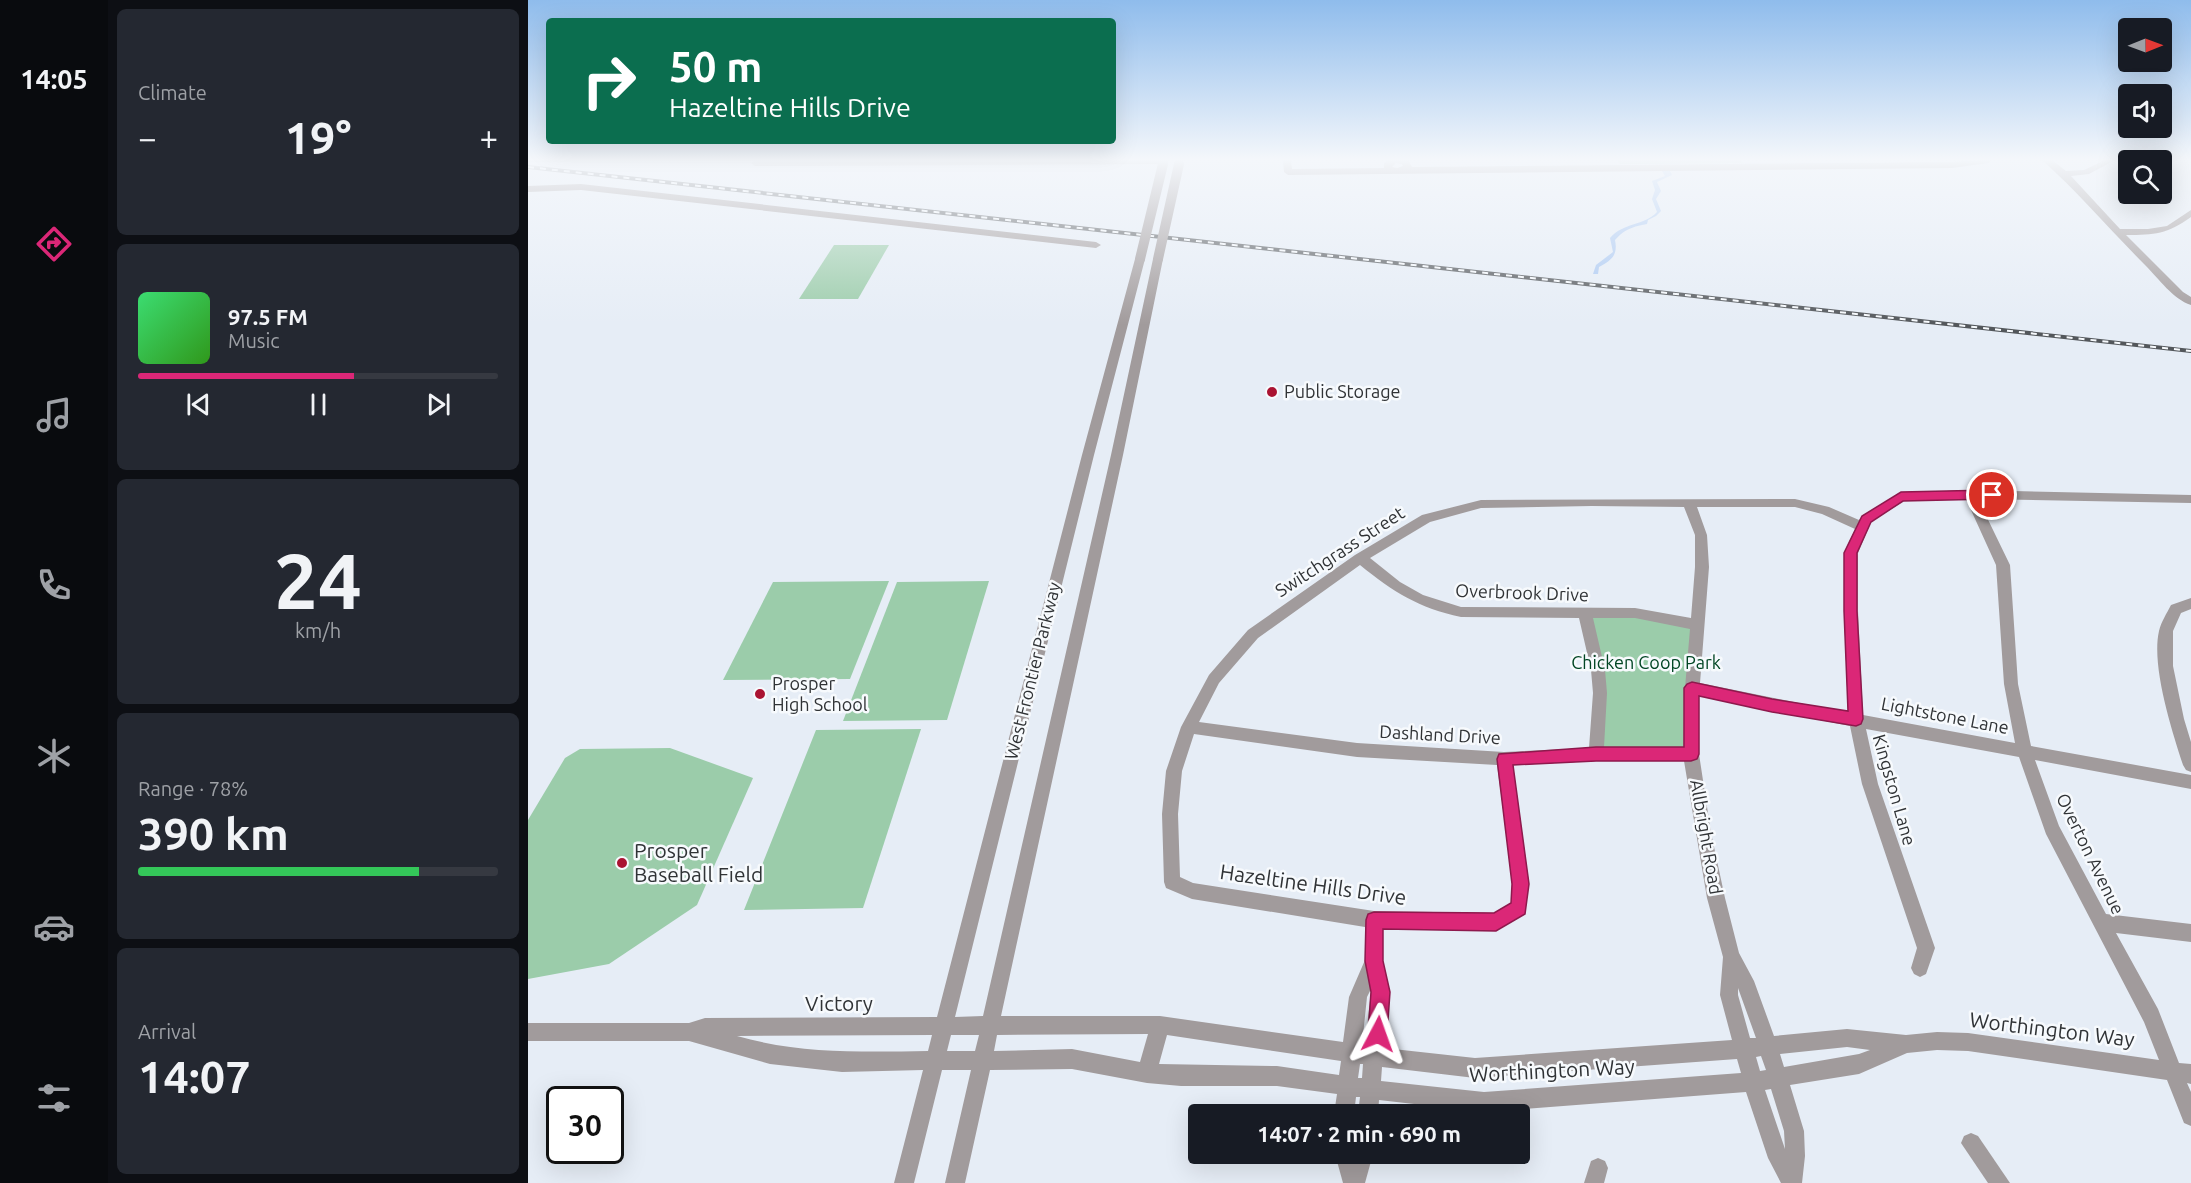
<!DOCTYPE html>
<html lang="en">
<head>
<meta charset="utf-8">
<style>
  body { margin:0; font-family:Ubuntu,sans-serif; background:#242831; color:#f1f3f6; height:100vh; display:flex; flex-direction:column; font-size:22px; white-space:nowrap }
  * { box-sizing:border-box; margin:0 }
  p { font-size:20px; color:#9ea1a6 }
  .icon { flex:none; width:33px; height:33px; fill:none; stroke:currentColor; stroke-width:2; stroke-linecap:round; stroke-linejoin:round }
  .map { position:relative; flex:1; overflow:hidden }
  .panel { display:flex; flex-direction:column; gap:9px; padding:9px; background:#0d0f14; width:420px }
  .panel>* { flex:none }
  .hud { position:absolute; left:18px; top:18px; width:570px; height:126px; border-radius:6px; box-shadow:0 6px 24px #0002; background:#0b6e4f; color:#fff; overflow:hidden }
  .needle { width:39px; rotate:89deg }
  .buttons { position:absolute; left:1590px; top:18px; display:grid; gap:12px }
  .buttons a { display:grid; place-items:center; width:54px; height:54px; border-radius:6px; background:#171b24; box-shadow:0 6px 24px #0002; font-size:30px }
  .speed { position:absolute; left:18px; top:1086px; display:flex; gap:12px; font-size:30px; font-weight:700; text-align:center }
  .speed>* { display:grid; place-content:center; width:78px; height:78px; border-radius:50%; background:#171b24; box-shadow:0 6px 24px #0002; line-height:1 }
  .speed .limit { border:3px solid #111; border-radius:9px; background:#fff; color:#111 }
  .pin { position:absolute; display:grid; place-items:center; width:51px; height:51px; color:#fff; margin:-26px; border:3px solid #fff; border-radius:50%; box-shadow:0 2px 6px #0007 }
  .me { position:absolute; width:66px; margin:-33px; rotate:4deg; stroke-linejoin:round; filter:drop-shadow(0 0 4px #0008) }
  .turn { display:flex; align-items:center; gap:21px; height:126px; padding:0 24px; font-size:27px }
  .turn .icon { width:78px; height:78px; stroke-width:2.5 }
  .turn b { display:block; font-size:42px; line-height:51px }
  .big { font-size:45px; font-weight:700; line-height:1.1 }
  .panel .tile { flex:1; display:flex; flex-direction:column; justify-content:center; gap:9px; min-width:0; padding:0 21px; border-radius:9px; background:#242831 }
  .panel .dial { align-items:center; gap:0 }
  .dial b { font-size:78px; line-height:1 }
  .song { display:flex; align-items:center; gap:18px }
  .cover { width:72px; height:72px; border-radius:9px; background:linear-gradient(135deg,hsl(140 70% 55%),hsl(110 70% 35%)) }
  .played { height:6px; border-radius:3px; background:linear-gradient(90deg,#db2777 60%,#363941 60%) }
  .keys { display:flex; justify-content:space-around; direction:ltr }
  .heat { display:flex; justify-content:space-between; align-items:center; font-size:33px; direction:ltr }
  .charge { height:9px; border-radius:4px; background:linear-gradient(90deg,#34c759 78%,#363941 0) }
  .trip { position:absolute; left:660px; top:1104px; width:342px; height:60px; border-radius:6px; background:#171b24; box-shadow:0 6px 24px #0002; font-weight:700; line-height:60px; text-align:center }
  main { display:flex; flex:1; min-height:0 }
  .dock { display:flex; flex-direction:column; width:108px; justify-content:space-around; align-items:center; background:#090b0e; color:#9ea1a6 }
  .dock .icon { width:42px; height:42px }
  .dock .on { color:#db2777 }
  .dock b { font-size:27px; color:#f1f3f6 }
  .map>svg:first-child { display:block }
  .green { fill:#9bccaa }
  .water { fill:#aac8f2 }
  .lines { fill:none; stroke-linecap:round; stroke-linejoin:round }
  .minor { fill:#a19b9c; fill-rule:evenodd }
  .rail-casing { stroke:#53575b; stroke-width:4 }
  .rail { stroke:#f7fafd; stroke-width:2; stroke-dasharray:6; stroke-linecap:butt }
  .minor-bridge { stroke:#a19b9c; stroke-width:10 }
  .route { fill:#db2777; stroke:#8e194d; stroke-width:1.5 }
  .poi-dot { fill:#aa1332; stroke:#f7fafd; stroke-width:2 }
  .labels { text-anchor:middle; stroke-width:5; stroke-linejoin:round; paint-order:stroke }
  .poi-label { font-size:18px; fill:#303336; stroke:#f7fafd; text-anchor:start }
  .street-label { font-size:18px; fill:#303336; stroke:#f7fafd }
  .park-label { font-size:18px; fill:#024624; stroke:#f7fafd }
  .near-poi-label { font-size:21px; fill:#303336; stroke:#f7fafd; text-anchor:start }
  .near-street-label { font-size:21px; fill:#303336; stroke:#f7fafd }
</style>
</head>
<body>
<main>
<nav class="dock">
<b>14:05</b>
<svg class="icon on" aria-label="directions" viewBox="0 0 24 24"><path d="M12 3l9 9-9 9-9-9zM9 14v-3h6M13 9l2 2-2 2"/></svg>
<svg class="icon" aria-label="music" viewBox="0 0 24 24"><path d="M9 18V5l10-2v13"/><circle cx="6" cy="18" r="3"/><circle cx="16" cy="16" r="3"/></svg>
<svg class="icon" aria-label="phone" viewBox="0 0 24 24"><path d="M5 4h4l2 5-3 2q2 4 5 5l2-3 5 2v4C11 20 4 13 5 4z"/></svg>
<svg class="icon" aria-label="climate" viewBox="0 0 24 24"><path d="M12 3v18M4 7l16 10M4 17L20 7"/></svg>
<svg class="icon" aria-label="car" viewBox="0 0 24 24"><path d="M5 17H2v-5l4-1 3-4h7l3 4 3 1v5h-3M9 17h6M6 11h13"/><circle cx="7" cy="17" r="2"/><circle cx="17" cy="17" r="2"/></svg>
<svg class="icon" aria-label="filters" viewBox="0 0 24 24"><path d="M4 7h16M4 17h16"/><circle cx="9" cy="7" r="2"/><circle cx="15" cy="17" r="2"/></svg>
</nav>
<section class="panel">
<div class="tile"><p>Climate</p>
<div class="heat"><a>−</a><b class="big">19°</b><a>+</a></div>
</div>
<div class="tile">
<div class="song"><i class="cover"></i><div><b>97.5 FM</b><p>Music</p></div></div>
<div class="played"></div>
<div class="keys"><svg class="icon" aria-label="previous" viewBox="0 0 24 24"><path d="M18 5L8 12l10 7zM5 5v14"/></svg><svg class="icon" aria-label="pause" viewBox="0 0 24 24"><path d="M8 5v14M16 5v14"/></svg><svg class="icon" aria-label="next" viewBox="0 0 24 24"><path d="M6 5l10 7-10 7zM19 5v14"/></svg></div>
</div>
<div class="tile dial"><b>24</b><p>km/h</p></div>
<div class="tile"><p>Range · 78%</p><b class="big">390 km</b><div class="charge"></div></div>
<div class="tile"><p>Arrival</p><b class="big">14:07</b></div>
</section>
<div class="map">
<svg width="1663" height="1183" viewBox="0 0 1663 1183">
  <rect width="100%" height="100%" fill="#e6edf6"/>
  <g class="green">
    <polygon points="0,160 348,160 0,162"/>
    <polygon points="1089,160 1212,160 1214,163 1092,164"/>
    <polygon points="306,245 361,245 330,299 271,299"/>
    <polygon points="361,581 322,679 195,680 245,582"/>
    <polygon points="461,581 419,720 315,721 369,582"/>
    <polygon points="1107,613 1168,625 1163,754 1068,754 1072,693 1057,614"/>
    <polygon points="393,729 335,908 216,910 288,730"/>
    <polygon points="142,748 225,778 169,905 81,964 0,979 0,820 37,758 52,749"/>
  </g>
  <path class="water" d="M1134,171H1142L1144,175L1129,182L1133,191L1128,199L1133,211L1128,216L1120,220L1119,224C1105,227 1098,228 1087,240C1090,255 1084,260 1071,267L1070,274H1065L1068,265L1085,252L1082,238C1096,222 1116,226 1129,212L1124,199L1127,190L1124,181L1137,176Z"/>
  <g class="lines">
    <g class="minor">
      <polygon points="383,160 639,160 640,161 636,164 227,166 223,163 227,160"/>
      <path d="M755,160H763L764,169L856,168V163L861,160H880L884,167L1424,162L1464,160L1460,163L1424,168L760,175L756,172ZM868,163L874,164L875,166L869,168L864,167Z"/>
      <path d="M1514,160H1524L1538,171L1556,170L1577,160H1587L1561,174L1543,176L1592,229H1620L1639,226L1663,210V217C1639,234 1627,235 1598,235L1655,292L1663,297V305C1645,299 1631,279 1618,266C1583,231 1551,193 1514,160Z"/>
      <polygon points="53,184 568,242 573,245 568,248 53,190 0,192 0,186"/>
      <path d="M612,256L617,259L566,455L427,1017L455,1016L583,455L625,259L630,256L635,259L595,455L473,1016H632L815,1042L821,997L837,960V927L664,899L638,888L636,882L634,814L638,771L653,727L681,675L720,630L827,555L894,515L953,500L1267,499L1301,507L1331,520L1334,516L1373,493L1442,490L1663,495V503L1450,499L1482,565L1490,684L1503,746L1663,775V789L1507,760L1531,826L1578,914L1663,924V942L1588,933L1630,1009L1651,1063L1663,1064V1084L1659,1083L1663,1092V1126L1656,1123L1639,1080L1440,1051L1409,1050L1379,1053L1331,1074L1262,1085L1276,1131L1277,1156L1274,1183H1253L1240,1158L1218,1092L956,1112L851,1100L850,1114H830L832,1097H828L826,1114H806L809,1094L749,1086H653L619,1083L544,1069L462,1070L437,1183H417L443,1070H414L386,1183H366L395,1070L314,1072L242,1064L161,1041H0V1023H161L177,1018L409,1017L554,455L607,259ZM1438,499L1468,565L1476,684L1487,743L1335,715L1330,611V553L1343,522L1376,501ZM1064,506L1156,507L1167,535V567L1163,618L1107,608L933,607L895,595L872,582L842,558L902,522L953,508ZM1169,507H1267L1294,514L1327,529L1316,553V611L1320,713L1172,683L1181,567L1179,535ZM832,565C865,592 891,608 933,617L1051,618L1063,670L1065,693L1061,748L976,752L829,743L671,722L691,683L730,638ZM1065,618H1107L1162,629L1157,688L1155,747H1076L1079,693L1077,670ZM1171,696L1322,726L1334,784L1389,948L1383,968L1386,974L1392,977L1398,974L1407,948L1350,784L1338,729L1491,757L1518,834L1616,1022L1631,1060L1440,1033L1409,1032L1378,1035L1319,1029L1246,1036L1226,981L1211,953L1197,898L1183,833L1171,754ZM666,734L829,757L969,765L985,883L983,903L966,913L846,911L665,883L652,877L650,814L654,771ZM1068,761H1156L1179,898L1195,957L1192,995L1204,1040L947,1058L856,1048L861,991L855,961V929L968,931L997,914L1001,883L985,765ZM1210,988L1228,1038H1222L1210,995ZM843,989V991L837,1045H834L839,997ZM620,1034L612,1062L544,1049L466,1051L469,1035ZM404,1035L400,1051C335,1052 272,1054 209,1036ZM423,1035H451L447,1051H419ZM639,1035L813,1061L811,1075L749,1066L631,1064ZM1319,1047L1342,1050L1331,1054L1256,1067L1252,1054ZM1233,1056L1238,1070L1232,1071L1228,1057ZM1209,1059L1213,1073L956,1092L853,1081L854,1067L947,1078ZM832,1064H835L834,1078H830ZM1243,1089L1256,1131L1257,1149L1237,1090Z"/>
      <path d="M1663,598V609L1653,613L1645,631V666L1656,719L1663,742V772L1658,770L1655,765C1644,731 1623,666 1631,631C1633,622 1639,613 1643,605Z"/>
      <polygon points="1443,1133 1450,1136 1482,1183 1460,1183 1433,1143 1436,1136"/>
      <polygon points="807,1154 845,1154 837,1183 815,1183"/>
      <polygon points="1070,1158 1077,1161 1080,1168 1076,1183 1056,1183 1063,1161"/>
    </g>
    <defs>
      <polyline id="rail" points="0,167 1663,351"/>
    </defs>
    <use href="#rail" class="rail-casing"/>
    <use href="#rail" class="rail"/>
    <g class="minor-bridge">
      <polyline points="612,259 635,164"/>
      <polyline points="630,259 651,164"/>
    </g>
  </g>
  <linearGradient id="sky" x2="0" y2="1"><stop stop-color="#8fbcec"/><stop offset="0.49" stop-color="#f4f7fb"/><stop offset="1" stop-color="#f4f7fb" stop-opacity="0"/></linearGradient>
  <rect width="1663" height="325" fill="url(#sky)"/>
  <polygon class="route" points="1464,490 1470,495 1464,499 1375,501 1343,522 1329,553 1329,611 1335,719 1333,724 1328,726 1244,712 1171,696 1171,754 1169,759 1163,761 1068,761 985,765 1001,884 997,914 968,931 855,929 855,961 862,992 859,1034 856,1040 850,1043 843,1040 840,1034 843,992 837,961 838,920 840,914 846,912 966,913 983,903 984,884 969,759 971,754 1068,747 1156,747 1156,688 1159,684 1164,682 1244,699 1320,711 1316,611 1316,553 1334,516 1373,492"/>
  <g class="poi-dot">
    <circle cx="744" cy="392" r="6"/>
    <circle cx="232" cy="694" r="6"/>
    <circle cx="94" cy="863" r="6"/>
  </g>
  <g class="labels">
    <g class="poi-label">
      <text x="756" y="398">Public Storage</text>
      <text x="244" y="690">Prosper<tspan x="244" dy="21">High School</tspan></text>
    </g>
    <g class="street-label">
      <text transform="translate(812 552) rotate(-33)" y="6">Switchgrass Street</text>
      <text transform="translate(994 593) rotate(2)" y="6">Overbrook Drive</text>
      <text transform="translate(505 671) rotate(-76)" y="6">West Frontier Parkway</text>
      <text transform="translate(1417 716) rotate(11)" y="6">Lightstone Lane</text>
      <text transform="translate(912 735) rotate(3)" y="6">Dashland Drive</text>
      <text transform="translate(1366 790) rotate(74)" y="6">Kingston Lane</text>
      <text transform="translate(1178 837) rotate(80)" y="6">Allbright Road</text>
      <text transform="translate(1562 854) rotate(64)" y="6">Overton Avenue</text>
    </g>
    <g class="park-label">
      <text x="1118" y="669">Chicken Coop Park</text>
    </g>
    <g class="near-poi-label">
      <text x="106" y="858">Prosper<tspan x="106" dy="24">Baseball Field</tspan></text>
    </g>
    <g class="near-street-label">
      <text transform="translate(785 885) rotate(8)" y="7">Hazeltine Hills Drive</text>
      <text x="311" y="1011">Victory</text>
      <text transform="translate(1524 1030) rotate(7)" y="7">Worthington Way</text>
      <text transform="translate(1024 1071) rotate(-3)" y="7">Worthington Way</text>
    </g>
  </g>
</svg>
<div class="buttons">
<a><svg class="needle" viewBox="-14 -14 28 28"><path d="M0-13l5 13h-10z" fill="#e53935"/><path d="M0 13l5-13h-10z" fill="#9ea1a6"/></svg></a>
<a><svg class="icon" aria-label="sound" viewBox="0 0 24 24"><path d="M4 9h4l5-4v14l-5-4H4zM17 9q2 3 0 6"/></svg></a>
<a><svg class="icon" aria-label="search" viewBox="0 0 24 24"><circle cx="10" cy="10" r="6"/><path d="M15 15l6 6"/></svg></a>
</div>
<div class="speed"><div class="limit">30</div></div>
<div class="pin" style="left:1464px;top:495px;background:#d93025"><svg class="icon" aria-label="arrive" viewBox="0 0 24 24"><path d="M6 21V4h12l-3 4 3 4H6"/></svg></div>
<svg class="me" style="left:850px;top:1034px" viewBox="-20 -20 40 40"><path d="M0-17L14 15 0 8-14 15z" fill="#db2777" stroke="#fff" stroke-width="4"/></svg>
<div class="trip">14:07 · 2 min · 690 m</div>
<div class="hud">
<div class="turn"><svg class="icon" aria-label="right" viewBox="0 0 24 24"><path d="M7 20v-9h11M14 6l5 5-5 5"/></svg><div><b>50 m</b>Hazeltine Hills Drive</div></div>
</div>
</div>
</main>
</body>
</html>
